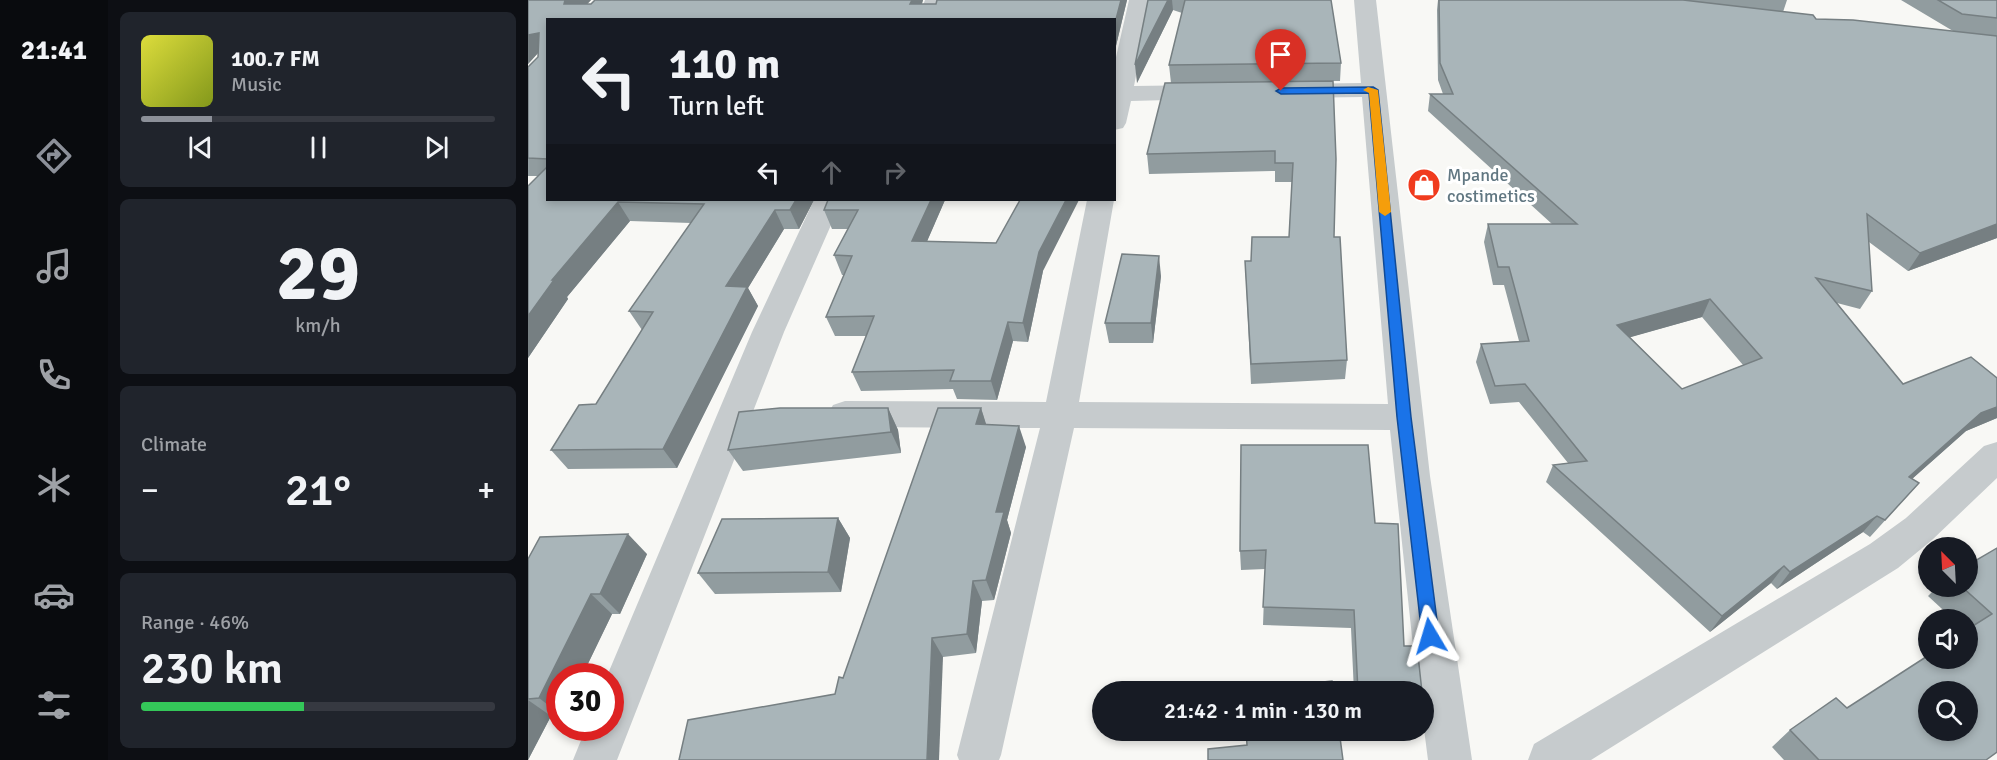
<!DOCTYPE html>
<html lang="en">
<head>
<meta charset="utf-8">
<style>
  body { margin:0; font-family:Signika,sans-serif; background:#20242c; color:#f1f3f6; height:100vh; display:flex; flex-direction:column; font-size:22px; white-space:nowrap }
  * { box-sizing:border-box; margin:0 }
  p { font-size:20px; color:#9ea1a6 }
  .icon { flex:none; width:33px; height:33px; fill:none; stroke:currentColor; stroke-width:2; stroke-linecap:round; stroke-linejoin:round }
  .map { position:relative; flex:1; overflow:hidden }
  .side { display:flex; flex-direction:column; gap:12px; padding:12px; background:#0d0f14; width:420px }
  .side>* { flex:none }
  .banner { position:absolute; left:18px; top:18px; width:570px; height:183px; border-radius:0px; box-shadow:0 3px 9px #0003; background:#171b24; color:#f1f3f6; overflow:hidden }
  .needle { width:39px; rotate:336deg }
  .controls { position:absolute; left:1390px; top:537px; display:grid; gap:12px }
  .controls a { display:grid; place-items:center; width:60px; height:60px; border-radius:50%; background:#171b24; box-shadow:0 3px 9px #0003; font-size:30px }
  .speed { position:absolute; left:18px; top:663px; display:flex; gap:12px; font-size:30px; font-weight:700; text-align:center }
  .speed>* { display:grid; place-content:center; width:78px; height:78px; border-radius:50%; background:#171b24; box-shadow:0 3px 9px #0003; line-height:1 }
  .speed .limit { border:9px solid #d22; background:#fff; color:#111 }
  .pin { position:absolute; display:grid; place-items:center; width:51px; height:51px; color:#fff; margin:-62px -26px; border-radius:50% 50% 50% 0; rotate:-45deg; box-shadow:0 0 6px #0007 }
  .pin .icon { rotate:45deg }
  .me { position:absolute; width:66px; margin:-33px; rotate:353deg; stroke-linejoin:round; filter:drop-shadow(0 0 4px #0008) }
  .turn { display:flex; align-items:center; gap:21px; height:126px; padding:0 24px; font-size:27px }
  .turn .icon { width:78px; height:78px; stroke-width:2.5 }
  .turn b { display:block; font-size:42px; line-height:51px }
  .lanes { display:flex; align-items:center; height:57px; padding:0 24px; background:#0003; justify-content:center; gap:30px; direction:ltr }
  .lanes .off { opacity:.35 }
  .big { font-size:45px; font-weight:600; line-height:1.1 }
  .side .tile { flex:1; display:flex; flex-direction:column; justify-content:center; gap:9px; min-width:0; padding:0 21px; border-radius:9px; background:#20242c }
  .side .dial { align-items:center; gap:0 }
  .dial b { font-size:78px; line-height:1 }
  .song { display:flex; align-items:center; gap:18px }
  .cover { width:72px; height:72px; border-radius:9px; background:linear-gradient(135deg,hsl(60 70% 55%),hsl(70 70% 35%)) }
  .played { height:6px; border-radius:3px; background:linear-gradient(90deg,#8c9099 20%,#363941 20%) }
  .keys { display:flex; justify-content:space-around; direction:ltr }
  .heat { display:flex; justify-content:space-between; align-items:center; font-size:33px; direction:ltr }
  .charge { height:9px; border-radius:4px; background:linear-gradient(90deg,#34c759 46%,#363941 0) }
  .trip { position:absolute; left:564px; top:681px; width:342px; height:60px; border-radius:30px; background:#171b24; box-shadow:0 3px 9px #0003; font-weight:600; line-height:60px; text-align:center }
  main { display:flex; flex:1; min-height:0 }
  .tabs { display:flex; flex-direction:column; width:108px; justify-content:space-around; align-items:center; background:#090b0e; color:#9ea1a6 }
  .tabs .icon { width:42px; height:42px }
  .tabs .selected { color:#8c9099 }
  .tabs b { font-size:27px; color:#f1f3f6 }
  .map>svg:first-child { display:block }
  .lines { fill:none; stroke-linecap:round; stroke-linejoin:round }
  .minor { fill:#c6cbcd; fill-rule:evenodd }
  .wall { fill:#919c9f; fill-rule:evenodd }
  .shaded-wall { fill:#767f82 }
  .building { fill:#a9b5b9; stroke:#767f82; stroke-width:1.5; fill-rule:evenodd }
  .route { fill:#1a73e8; stroke:#114b97; stroke-width:1.5 }
  .slow { fill:#f59e0b }
  .labels { text-anchor:middle; stroke-width:6; stroke-linejoin:round; paint-order:stroke }
  .poi-label { font-size:18px; fill:#617782; stroke:#fff; text-anchor:start }
</style>
</head>
<body>
<main>
<nav class="tabs">
<b>21:41</b>
<svg class="icon selected" aria-label="directions" viewBox="0 0 24 24"><path d="M12 3l9 9-9 9-9-9zM9 14v-3h6M13 9l2 2-2 2"/></svg>
<svg class="icon" aria-label="music" viewBox="0 0 24 24"><path d="M9 18V5l10-2v13"/><circle cx="6" cy="18" r="3"/><circle cx="16" cy="16" r="3"/></svg>
<svg class="icon" aria-label="phone" viewBox="0 0 24 24"><path d="M5 4h4l2 5-3 2q2 4 5 5l2-3 5 2v4C11 20 4 13 5 4z"/></svg>
<svg class="icon" aria-label="climate" viewBox="0 0 24 24"><path d="M12 3v18M4 7l16 10M4 17L20 7"/></svg>
<svg class="icon" aria-label="car" viewBox="0 0 24 24"><path d="M5 17H2v-5l4-1 3-4h7l3 4 3 1v5h-3M9 17h6M6 11h13"/><circle cx="7" cy="17" r="2"/><circle cx="17" cy="17" r="2"/></svg>
<svg class="icon" aria-label="filters" viewBox="0 0 24 24"><path d="M4 7h16M4 17h16"/><circle cx="9" cy="7" r="2"/><circle cx="15" cy="17" r="2"/></svg>
</nav>
<section class="side">
<div class="tile">
<div class="song"><i class="cover"></i><div><b>100.7 FM</b><p>Music</p></div></div>
<div class="played"></div>
<div class="keys"><svg class="icon" aria-label="previous" viewBox="0 0 24 24"><path d="M18 5L8 12l10 7zM5 5v14"/></svg><svg class="icon" aria-label="pause" viewBox="0 0 24 24"><path d="M8 5v14M16 5v14"/></svg><svg class="icon" aria-label="next" viewBox="0 0 24 24"><path d="M6 5l10 7-10 7zM19 5v14"/></svg></div>
</div>
<div class="tile dial"><b>29</b><p>km/h</p></div>
<div class="tile"><p>Climate</p>
<div class="heat"><a>−</a><b class="big">21°</b><a>+</a></div>
</div>
<div class="tile"><p>Range · 46%</p><b class="big">230 km</b><div class="charge"></div></div>
</section>
<div class="map">
<svg width="1469" height="760" viewBox="0 0 1469 760">
  <rect width="100%" height="100%" fill="#f8f8f5"/>
  <g class="lines">
    <g class="minor">
      <polygon points="397,0 419,0 411,20 389,20"/>
      <polygon points="601,0 623,0 606,86 678,85 686,87 690,92 686,97 678,99 603,101 598,123 595,128 586,130 586,66"/>
      <polygon points="826,0 848,0 902,476 944,760 900,760 896,729 896,692 891,692 887,665 862,430 546,428 473,755 471,760 431,760 429,755 512,428 317,427 305,423 300,414 305,405 317,401 518,402 559,200 586,200 551,402 860,404 834,97 762,98 754,96 750,91 754,86 762,84 833,83"/>
      <polygon points="286,200 314,200 256,332 89,760 45,760 58,728 82,728 82,676 79,676 224,332"/>
      <polygon points="1469,442 1469,478 1404,540 1370,568 1063,760 1000,760 1006,744 1342,544 1378,518 1456,446"/>
    </g>
  </g>
  <g class="wall">
    <polygon points="0,0 63,0 59,4 63,4 67,0 395,0 394,4 408,4 409,0 599,0 586,54 586,20 20,20 20,200 286,200 271,229 256,229 220,288 230,306 149,468 40,469 23,450 68,404 114,330 101,311 163,223 102,221 39,297 40,299 0,358 9,176 0,176 0,67 10,57 10,53 0,64"/>
    <polygon points="620,0 803,0 813,63 812,81 805,81 806,237 819,360 817,379 723,384 717,261 723,261 761,237 764,182 747,182 747,171 621,174 619,154 643,83 641,65 654,13 645,10 609,83"/>
    <path d="M910,0H1259L1255,12L1288,19L1425,31L1373,0H1469V238L1380,271L1341,242L1344,291L1332,309L1309,303L1375,384L1469,378V418L1438,431L1384,479L1391,483L1342,537L1335,532L1249,589L1243,583L1182,632L1018,482L1025,465L1040,463L991,402L962,404L948,362L953,344L991,341L976,285H965L956,242L960,224H1024L900,111L902,94H915L910,80L909,10ZM1174,317L1215,365L1154,389L1102,337Z"/>
    <polygon points="417,200 399,241 515,271 500,342 485,341 469,400 429,399 425,389 333,391 324,372 339,336 307,336 298,317 316,275 314,275 306,255 320,229 304,229 296,210"/>
    <polygon points="633,276 625,343 581,343 577,323"/>
    <polygon points="360,408 370,430 373,453 215,471 200,450"/>
    <polygon points="453,408 458,425 498,447 479,520 483,533 466,600 454,601 448,653 415,657 307,694"/>
    <polygon points="310,518 322,538 313,592 187,594 170,573"/>
    <polygon points="847,523 876,646 894,692 826,692 823,628 735,625 737,569 713,570 712,551"/>
    <polygon points="1469,548 1458,760 1256,760 1244,747 1262,730 1319,708 1440,658 1440,620 1426,620 1400,596 1410,586 1440,586"/>
    <polygon points="119,554 92,614 84,614 54,676 32,676 32,716 23,716 0,760 0,559"/>
  </g>
  <g class="shaded-wall">
    <polygon points="37,0 63,0 46,18 36,4"/>
    <polygon points="384,0 395,0 388,20 382,4"/>
    <polygon points="593,0 599,0 586,54 586,27"/>
    <polygon points="640,0 644,0 645,10 609,83 607,65"/>
    <polygon points="11,33 10,53 0,64 0,35"/>
    <polygon points="268,200 286,200 271,229 262,210"/>
    <polygon points="403,200 417,200 391,260 384,241"/>
    <polygon points="538,200 551,200 515,271 500,342 495,323 511,252"/>
    <polygon points="90,202 102,221 39,297 40,299 0,358 0,316 24,280"/>
    <polygon points="247,210 256,229 220,288 230,306 149,468 135,449 198,286"/>
    <polygon points="1469,224 1469,238 1380,271 1392,253"/>
    <polygon points="631,256 633,276 625,343 623,323"/>
    <polygon points="1182,299 1174,317 1082,343 1089,325"/>
    <polygon points="480,322 485,341 469,400 463,381"/>
    <polygon points="1469,407 1469,418 1438,431 1367,494 1381,477 1453,413"/>
    <polygon points="360,408 370,430 373,453 363,432"/>
    <polygon points="453,408 460,430 448,424"/>
    <polygon points="491,426 498,447 479,520 483,533 466,600 458,580 468,512"/>
    <polygon points="1349,516 1335,532 1249,589 1262,572"/>
    <polygon points="310,518 322,538 313,592 300,572"/>
    <polygon points="100,534 119,554 92,614 72,594"/>
    <polygon points="1256,566 1243,583 1182,632 1194,616"/>
    <polygon points="445,581 454,601 448,653 439,634"/>
    <polygon points="63,594 84,614 54,676 32,676 32,714 11,698"/>
    <polygon points="404,638 415,657 411,760 399,760"/>
    <polygon points="0,700 23,716 0,760"/>
  </g>
  <g class="building">
    <polygon points="0,0 37,0 36,4 63,4 67,0 384,0 382,4 408,4 409,0 593,0 586,27 586,20 20,20 20,159 0,158 0,67 10,57 11,33 0,35"/>
    <polygon points="620,0 640,0 607,65"/>
    <polygon points="657,0 803,0 813,63 641,65"/>
    <path d="M911,0H1155L1285,15L1288,19L1325,20L1469,36V224L1392,253L1339,214L1344,291L1288,278L1375,384L1443,357L1469,378V407L1453,413L1381,477L1391,483L1357,520L1349,516L1262,572L1256,566L1194,616L1025,465L1059,461L997,384L967,386L953,344L1001,341L981,267H970L960,224H1049L902,94H925L912,63ZM1182,299L1234,358L1154,389L1089,325Z"/>
    <polygon points="1410,0 1469,0 1469,18 1434,14"/>
    <polygon points="805,81 808,159 806,237 812,237 819,360 723,364 717,261 723,261 724,237 761,237 765,163 747,163 747,151 619,154 637,83"/>
    <polygon points="20,166 20,200 268,200 262,210 247,210 198,286 219,287 135,449 23,450 51,405 68,404 125,312 101,311 176,204 90,202 24,280 26,280 0,316 0,186"/>
    <polygon points="300,200 403,200 384,241 468,243 492,200 538,200 511,252 495,323 480,322 463,381 422,381 426,370 324,372 346,316 298,317 324,256 306,255 330,210 296,210"/>
    <polygon points="594,254 631,256 623,323 577,323"/>
    <polygon points="252,408 360,408 363,432 200,450 211,412"/>
    <polygon points="410,408 453,408 448,424 491,426 468,512 476,512 458,580 445,581 439,634 404,638 399,760 151,760 160,720 307,694 311,677 315,678"/>
    <polygon points="713,445 840,445 847,523 870,524 876,646 889,646 894,692 830,692 826,610 735,607 738,550 712,551"/>
    <polygon points="310,518 300,572 170,573 194,519"/>
    <polygon points="100,534 72,594 63,594 11,698 0,699 0,559 12,537"/>
    <path d="M1469,548V752L1458,760H1291L1262,730L1308,698L1319,708L1401,655V658H1440V629L1464,614L1433,586H1440V565ZM1401,692H1440V730H1401Z"/>
    <polygon points="804,681 805,692 715,692 715,690"/>
    <polygon points="718,730 811,730 815,760 680,760 680,749 719,745"/>
  </g>
  <polygon class="route" points="845,87 850,90 883,417 911,636 908,641 902,643 896,641 894,636 869,417 841,93 753,94 748,91 753,88"/>
  <polygon class="slow" points="840,87 850,90 863,212 857,216 851,212 841,93 835,90"/>
  <defs>
    <symbol id="shop-disc" viewBox="-11 -11 22 22"><circle r="9.5" fill="#f03b1e" stroke="#fff"/><path d="M-5-2.5h2.3a2.7 3.5 0 0 1 5.4 0H5L5.5 6h-11ZM-1.5-2.5h3a1.5 2.3 0 0 0-3 0Z" fill="#fff"/></symbol>
  </defs>
  <g fill-rule="evenodd">
    <use href="#shop-disc" x="877" y="166" width="38" height="38"/>
  </g>
  <g class="labels">
    <g class="poi-label">
      <text x="919" y="181">Mpande<tspan x="919" dy="21">costimetics</tspan></text>
    </g>
  </g>
</svg>
<div class="controls">
<a><svg class="needle" viewBox="-14 -14 28 28"><path d="M0-13l5 13h-10z" fill="#e53935"/><path d="M0 13l5-13h-10z" fill="#9ea1a6"/></svg></a>
<a><svg class="icon" aria-label="sound" viewBox="0 0 24 24"><path d="M4 9h4l5-4v14l-5-4H4zM17 9q2 3 0 6"/></svg></a>
<a><svg class="icon" aria-label="search" viewBox="0 0 24 24"><circle cx="10" cy="10" r="6"/><path d="M15 15l6 6"/></svg></a>
</div>
<div class="speed"><div class="limit">30</div></div>
<div class="pin" style="left:753px;top:91px;background:#d93025"><svg class="icon" aria-label="arrive" viewBox="0 0 24 24"><path d="M6 21V4h12l-3 4 3 4H6"/></svg></div>
<svg class="me" style="left:902px;top:636px" viewBox="-20 -20 40 40"><path d="M0-17L14 15 0 8-14 15z" fill="#1a73e8" stroke="#fff" stroke-width="4"/></svg>
<div class="trip">21:42 · 1 min · 130 m</div>
<div class="banner">
<div class="turn"><svg class="icon" aria-label="left" viewBox="0 0 24 24"><path d="M17 20v-9H6M10 6l-5 5 5 5"/></svg><div><b>110 m</b>Turn left</div></div>
<div class="lanes"><svg class="icon" aria-label="left" viewBox="0 0 24 24"><path d="M17 20v-9H6M10 6l-5 5 5 5"/></svg><svg class="icon off" aria-label="ahead" viewBox="0 0 24 24"><path d="M12 20V5M6 11l6-6 6 6"/></svg><svg class="icon off" aria-label="right" viewBox="0 0 24 24"><path d="M7 20v-9h11M14 6l5 5-5 5"/></svg></div>
</div>
</div>
</main>
</body>
</html>
